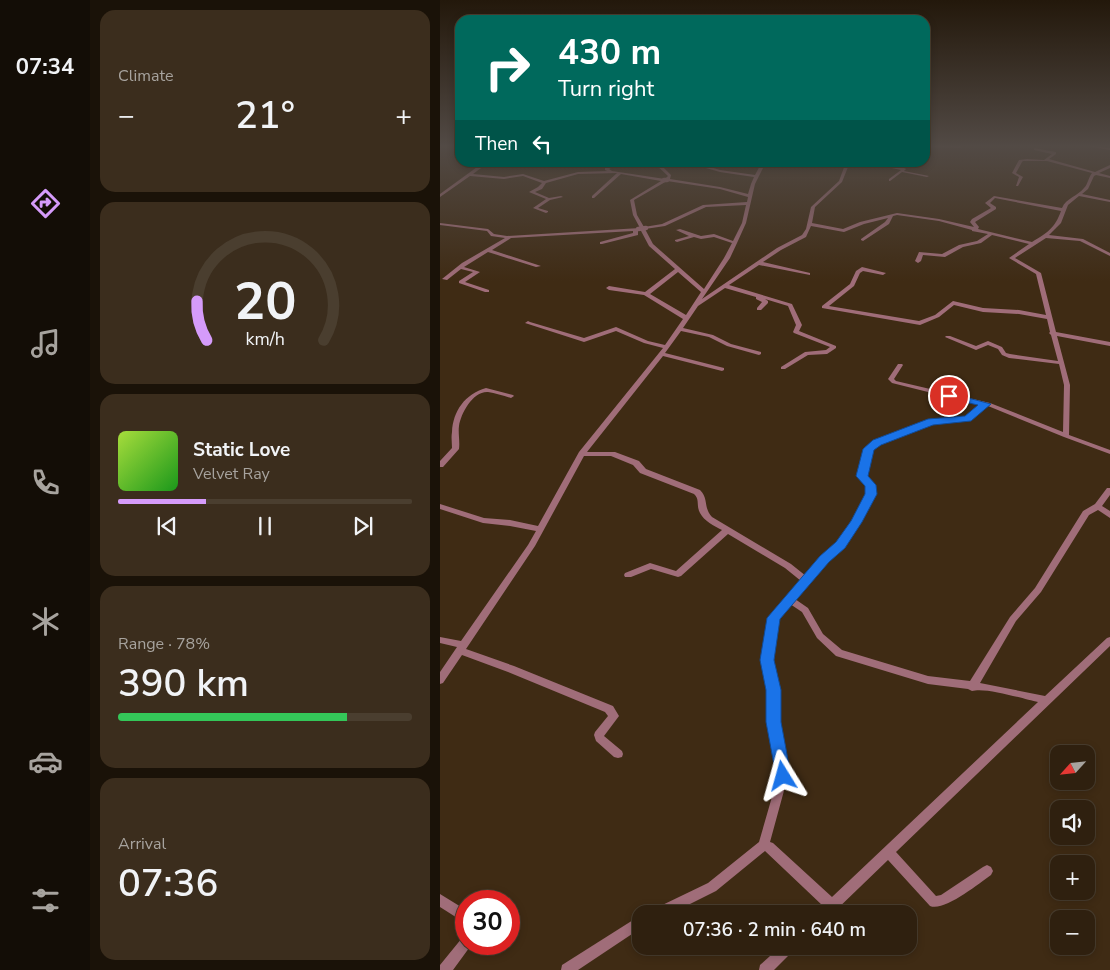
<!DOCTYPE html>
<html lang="en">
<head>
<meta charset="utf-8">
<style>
  body { margin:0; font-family:"Nunito Sans",sans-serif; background:#3b2d1d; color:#f1f3f6; height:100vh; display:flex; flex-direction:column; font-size:19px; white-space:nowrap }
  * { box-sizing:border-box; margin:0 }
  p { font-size:16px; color:#a7a39e }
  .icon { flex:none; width:28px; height:28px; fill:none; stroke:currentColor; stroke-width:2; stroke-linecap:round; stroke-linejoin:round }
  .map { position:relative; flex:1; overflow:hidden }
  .side { display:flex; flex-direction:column; gap:10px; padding:10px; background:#1a1208; width:350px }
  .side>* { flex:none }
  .hud { position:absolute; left:15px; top:15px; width:475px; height:152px; border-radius:15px; box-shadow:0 2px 8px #0003,0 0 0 1px #4a3e2f; background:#00695c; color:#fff; overflow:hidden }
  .needle { width:32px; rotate:243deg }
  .buttons { position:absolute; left:610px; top:745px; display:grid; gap:10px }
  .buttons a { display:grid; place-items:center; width:45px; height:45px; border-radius:10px; background:#2f200f; box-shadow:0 2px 8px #0003,0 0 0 1px #4a3e2f; font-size:25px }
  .speed { position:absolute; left:15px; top:890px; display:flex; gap:10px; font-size:25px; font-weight:700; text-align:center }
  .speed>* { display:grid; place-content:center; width:65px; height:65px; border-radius:50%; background:#2f200f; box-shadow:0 2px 8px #0003,0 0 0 1px #4a3e2f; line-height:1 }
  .speed .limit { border:8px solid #d22; background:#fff; color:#111 }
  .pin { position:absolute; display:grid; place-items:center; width:42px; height:42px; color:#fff; margin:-21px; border:2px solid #fff; border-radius:50%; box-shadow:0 1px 5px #0007 }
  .me { position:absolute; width:55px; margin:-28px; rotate:352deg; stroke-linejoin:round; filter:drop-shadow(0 0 4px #0008) }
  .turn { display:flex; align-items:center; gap:18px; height:105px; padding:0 20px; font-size:22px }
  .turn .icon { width:65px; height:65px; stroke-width:2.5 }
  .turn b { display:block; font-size:35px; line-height:42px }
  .then { display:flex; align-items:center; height:48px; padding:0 20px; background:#0003; gap:10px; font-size:19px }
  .big { font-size:38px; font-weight:600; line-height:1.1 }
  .side .widget { flex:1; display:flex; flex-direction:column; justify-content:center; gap:8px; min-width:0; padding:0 18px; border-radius:15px; background:#3b2d1d }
  .side .dial { align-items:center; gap:0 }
  .dial svg { height:130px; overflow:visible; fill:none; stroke:#4a3e2f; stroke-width:7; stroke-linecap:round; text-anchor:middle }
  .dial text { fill:#f1f3f6; stroke:none }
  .song { display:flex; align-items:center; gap:15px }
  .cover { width:60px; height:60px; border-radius:8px; background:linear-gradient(135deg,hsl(80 70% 55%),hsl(120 70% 35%)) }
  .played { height:5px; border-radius:2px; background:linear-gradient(90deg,#d59bfa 30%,#4a3e2f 30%) }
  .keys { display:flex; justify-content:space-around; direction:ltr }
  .heat { display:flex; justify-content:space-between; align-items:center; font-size:28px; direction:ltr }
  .charge { height:8px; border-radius:4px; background:linear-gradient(90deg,#34c759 78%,#4a3e2f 0) }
  .trip { position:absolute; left:192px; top:905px; width:285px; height:50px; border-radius:15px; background:#2f200f; box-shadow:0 2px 8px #0003,0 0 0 1px #4a3e2f; font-weight:600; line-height:50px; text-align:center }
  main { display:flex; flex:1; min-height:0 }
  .tab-bar { display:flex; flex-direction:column; width:90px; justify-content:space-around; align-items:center; background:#130d06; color:#a7a39e }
  .tab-bar .icon { width:35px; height:35px }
  .tab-bar .selected { color:#d59bfa }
  .tab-bar b { font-size:22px; color:#f1f3f6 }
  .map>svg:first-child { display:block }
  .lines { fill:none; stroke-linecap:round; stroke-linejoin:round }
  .minor { fill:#a06d79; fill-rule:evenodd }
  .minor-bridge { stroke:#a06d79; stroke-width:4.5 }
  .route { fill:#1a73e8; stroke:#114b97 }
</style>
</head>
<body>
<main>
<nav class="tab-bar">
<b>07:34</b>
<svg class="icon selected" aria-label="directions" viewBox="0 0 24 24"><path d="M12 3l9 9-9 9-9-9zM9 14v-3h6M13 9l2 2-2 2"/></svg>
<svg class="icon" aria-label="music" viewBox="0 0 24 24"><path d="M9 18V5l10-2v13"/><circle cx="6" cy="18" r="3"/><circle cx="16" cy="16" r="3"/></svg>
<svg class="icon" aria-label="phone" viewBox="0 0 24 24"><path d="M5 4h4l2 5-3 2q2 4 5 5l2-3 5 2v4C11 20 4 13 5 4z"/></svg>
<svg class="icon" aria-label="climate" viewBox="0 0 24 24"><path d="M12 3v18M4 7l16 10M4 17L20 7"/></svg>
<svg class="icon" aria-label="car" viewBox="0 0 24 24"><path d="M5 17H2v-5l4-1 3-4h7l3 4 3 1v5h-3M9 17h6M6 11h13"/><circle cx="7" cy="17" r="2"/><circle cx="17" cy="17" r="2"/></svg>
<svg class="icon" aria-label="filters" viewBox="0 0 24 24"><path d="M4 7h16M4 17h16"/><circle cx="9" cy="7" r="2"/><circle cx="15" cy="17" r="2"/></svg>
</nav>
<section class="side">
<div class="widget"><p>Climate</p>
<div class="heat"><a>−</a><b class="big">21°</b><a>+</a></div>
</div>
<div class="widget dial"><svg viewBox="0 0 100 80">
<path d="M14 69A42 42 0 1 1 86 69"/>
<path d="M14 69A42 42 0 0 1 8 45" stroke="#d59bfa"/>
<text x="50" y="56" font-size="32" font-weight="700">20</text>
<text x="50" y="72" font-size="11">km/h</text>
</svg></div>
<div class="widget">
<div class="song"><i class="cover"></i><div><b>Static Love</b><p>Velvet Ray</p></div></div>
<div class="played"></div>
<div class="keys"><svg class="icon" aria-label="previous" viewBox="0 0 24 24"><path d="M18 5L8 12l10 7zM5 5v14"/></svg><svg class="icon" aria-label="pause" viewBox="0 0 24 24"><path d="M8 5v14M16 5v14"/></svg><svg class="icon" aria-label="next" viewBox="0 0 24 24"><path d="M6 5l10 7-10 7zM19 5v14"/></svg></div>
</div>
<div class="widget"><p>Range · 78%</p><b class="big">390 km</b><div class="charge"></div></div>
<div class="widget"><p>Arrival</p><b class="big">07:36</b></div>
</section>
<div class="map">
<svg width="670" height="970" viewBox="0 0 670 970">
  <rect width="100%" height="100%" fill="#3f2b14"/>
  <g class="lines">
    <g class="minor">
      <polygon points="485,146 520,146 522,147 520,148 485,147"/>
      <polygon points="646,146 653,146 670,148 670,150"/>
      <path d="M594,148L616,152V154L609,159L655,172L670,165V168L659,173L670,176V178L656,175L654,176L648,189L642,194L670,200V202L639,196L628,205L621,223L609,235L643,239L670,253V256L640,241L606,238L575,258L601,273L616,332L670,342V346L617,336L630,385L629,435L670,450V454L624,437L548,406L542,408L529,419L493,424L439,444L431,450L426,476L435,485L434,497L426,513L412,533L380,572L355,599L368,608L383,634L402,650L488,676L530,681L570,617L595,588L643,511L655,504L667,488H670V495L662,506L670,511V518L658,510L649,515L601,592L576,621L540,683L605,696L667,638L670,637V646L456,852L496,896L501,895L543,867L547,865L551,867L553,871L551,875C538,884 504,912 490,906L448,860L392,914H377L379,910L383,906L325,851L276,891L230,914H210L212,910L268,883L319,842L338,776L329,722L328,690L322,659L328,622L333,611L361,581L345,568L288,534L241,576L238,577L211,569L191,577H185L184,575L185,573L210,563L236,571L282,530C274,526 264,521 260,513C256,506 260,499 254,494L200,473L193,465L171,456H144L95,546L26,649L74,666L173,706L179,716L164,736L182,751L183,754L182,757L178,758L174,757L156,741L154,735L155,732L168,716L165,712L68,672L22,655L3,683L0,684V672L17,647L0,643V637L21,641L88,545L96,531L70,526L43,523L0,509V504L44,518L70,520L98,526L139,452L223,348L204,343L176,331L144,342L85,323L88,321L90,322L144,338L176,327L208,341L225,345L243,319L204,295L169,290L166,288L169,286L205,292L235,269L209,246L200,229L198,230V235L162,244H160V242L193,233V231L71,238L52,250L101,266L96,267L48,252L24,267L40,272L25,282L49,290V292H45L19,283V281L33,272L21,269L7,280L2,279L22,263L65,238L51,236L47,231L0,225V223L48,229L54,234L67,236L200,228L193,215L190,200L221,181L181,174L154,198H152V196L177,173L138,174L106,183L102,189L95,192L109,198L121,196L123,197L110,200L98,208L108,211V212L106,213L93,208L106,199L89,192L98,187L102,183L83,176L64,179L30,176L0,197V194L44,162H49L33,174L64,177L83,174L104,181L138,172L167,171L165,170V168L175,162H181L169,169L172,171L225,179L228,176L213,162H218L231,175L230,179L280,187L308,194L311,184L314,177L280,172L245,162H253L280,170L315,175L322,162H326L315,184L306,223L297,243L290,258L262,299L337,248L362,235L366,229L371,207L399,181L406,162H410L402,182L375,207L372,223L403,229L420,222L457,213L499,219L534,227L530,222L532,219L551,208L545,203L554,196L622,208C626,198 638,196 644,188C648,184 648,178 652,173L607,161H583L582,162L576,173L583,177L578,186H576L579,177L572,173L579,160L587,159L604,160L612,154L594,150ZM227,181L280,189L308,197L307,202L263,205L222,224L204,227L197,215L194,200ZM555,198L621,211C615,228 607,233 592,242L538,229L539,227L535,222L556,209V207L550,203ZM306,205L302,223L293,241L274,234L261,236L240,229L236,230L249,236L235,240V241L237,242L254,237L261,239L274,237L292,243L284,258L264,289L213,244L205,229L225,226L266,207ZM457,215L499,221L532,230V231L548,234L537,241L519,245L502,254L479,252L475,261L478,263L481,261L483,255L505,257L523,247L541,243L552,235L589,244L569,258L596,274L606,315L579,310L543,308L513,301L495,315L479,321L389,306L414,286L420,273L423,271L443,275L446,273L422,267L416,271L410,284L382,306V308L480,325L499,317L514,305L543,312L579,314L607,319L610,332L609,333L611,335L618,361L570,354L566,353L562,347L548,341L536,346L510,336H506L505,337L536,350L548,345L558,349L562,355L569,358L619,364L624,385L623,432L550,403L456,381L454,379L463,365L462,364H458L448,379L452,383L540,405L525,416L490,421L435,442L425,447L418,476L427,485C427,489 427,494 426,497C419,521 384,557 366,576L351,564L272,517C263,507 269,499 260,490L206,469L199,461L175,452H147L223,356L282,371L284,370V368L225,353L241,331L269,337L287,346L319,355L321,354V352L291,344L273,335L243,328L258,306L285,288L316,297V299L322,302L317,308V310H321L328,303V301L325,299L348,306L356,325L353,332L354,333L390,347L386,350L365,352L341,367V369H345L368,355L387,354L396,348V346L359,331L362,325L352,304L289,285L319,265L370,275V273L323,262L341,250L366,237L371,226L404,232L424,224L448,218L445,222L421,239V240L423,241L449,224L453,216ZM238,272L261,292L246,315L210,294ZM350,604L362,612L377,638L396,656L488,684L528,689L532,691C546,687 583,699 598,702L392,897L333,843L330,842L348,776L339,722L338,690L332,659L336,622L340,615Z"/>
      <polygon points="425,162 436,162 464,168 466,169 464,171 489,176 487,177 462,172 450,181 449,181 449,179 461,170"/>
      <path d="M46,388L73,395L74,396L71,398C64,396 55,393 48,392C33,391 21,413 19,426C18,433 20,441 19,449L3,467H0V461L12,448C12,443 11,438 12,432C13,411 25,394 46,388Z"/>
      <polygon points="0,894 26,910 26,923 22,921 0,907"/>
      <polygon points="201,915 201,928 138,970 121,970 122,965"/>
      <polygon points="26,936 26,944 32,944 13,970 0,970 0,965 22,938"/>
      <polygon points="341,946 356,946 354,950 334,970 319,970 320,965"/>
    </g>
    <g class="minor-bridge">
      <polyline points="224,180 227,180"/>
      <polyline points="198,229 206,228"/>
    </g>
  </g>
  <linearGradient id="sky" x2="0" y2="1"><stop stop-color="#23180b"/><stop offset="0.52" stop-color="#524a45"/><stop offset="1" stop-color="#524a45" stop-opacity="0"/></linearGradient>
  <rect width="670" height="281" fill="url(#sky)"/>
  <polygon class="route" points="509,393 551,404 531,421 493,425 441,445 434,450 428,476 436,485 437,494 422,522 405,548 389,562 340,619 334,660 341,690 341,722 351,776 349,781 343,783 337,781 326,722 326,690 320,660 327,618 380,556 396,542 411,521 425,494 425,486 416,476 423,449 433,440 488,419 525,416 538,405 506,398 504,396"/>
</svg>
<div class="buttons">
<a><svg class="needle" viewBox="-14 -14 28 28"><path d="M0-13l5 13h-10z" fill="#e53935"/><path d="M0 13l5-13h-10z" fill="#a7a39e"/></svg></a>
<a><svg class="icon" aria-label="sound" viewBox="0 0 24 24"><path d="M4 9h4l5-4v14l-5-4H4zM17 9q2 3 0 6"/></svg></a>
<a>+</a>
<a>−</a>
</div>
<div class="speed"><div class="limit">30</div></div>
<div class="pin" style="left:509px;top:396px;background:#d93025"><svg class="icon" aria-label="arrive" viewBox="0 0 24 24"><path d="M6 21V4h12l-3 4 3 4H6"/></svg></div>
<svg class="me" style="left:343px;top:776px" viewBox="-20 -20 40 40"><path d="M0-17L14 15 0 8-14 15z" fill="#1a73e8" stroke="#fff" stroke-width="4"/></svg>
<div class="trip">07:36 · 2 min · 640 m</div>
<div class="hud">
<div class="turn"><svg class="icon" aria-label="right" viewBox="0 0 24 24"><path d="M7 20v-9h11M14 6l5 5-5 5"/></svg><div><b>430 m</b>Turn right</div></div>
<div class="then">Then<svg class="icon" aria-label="left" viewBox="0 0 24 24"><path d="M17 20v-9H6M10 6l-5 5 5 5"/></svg></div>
</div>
</div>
</main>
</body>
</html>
